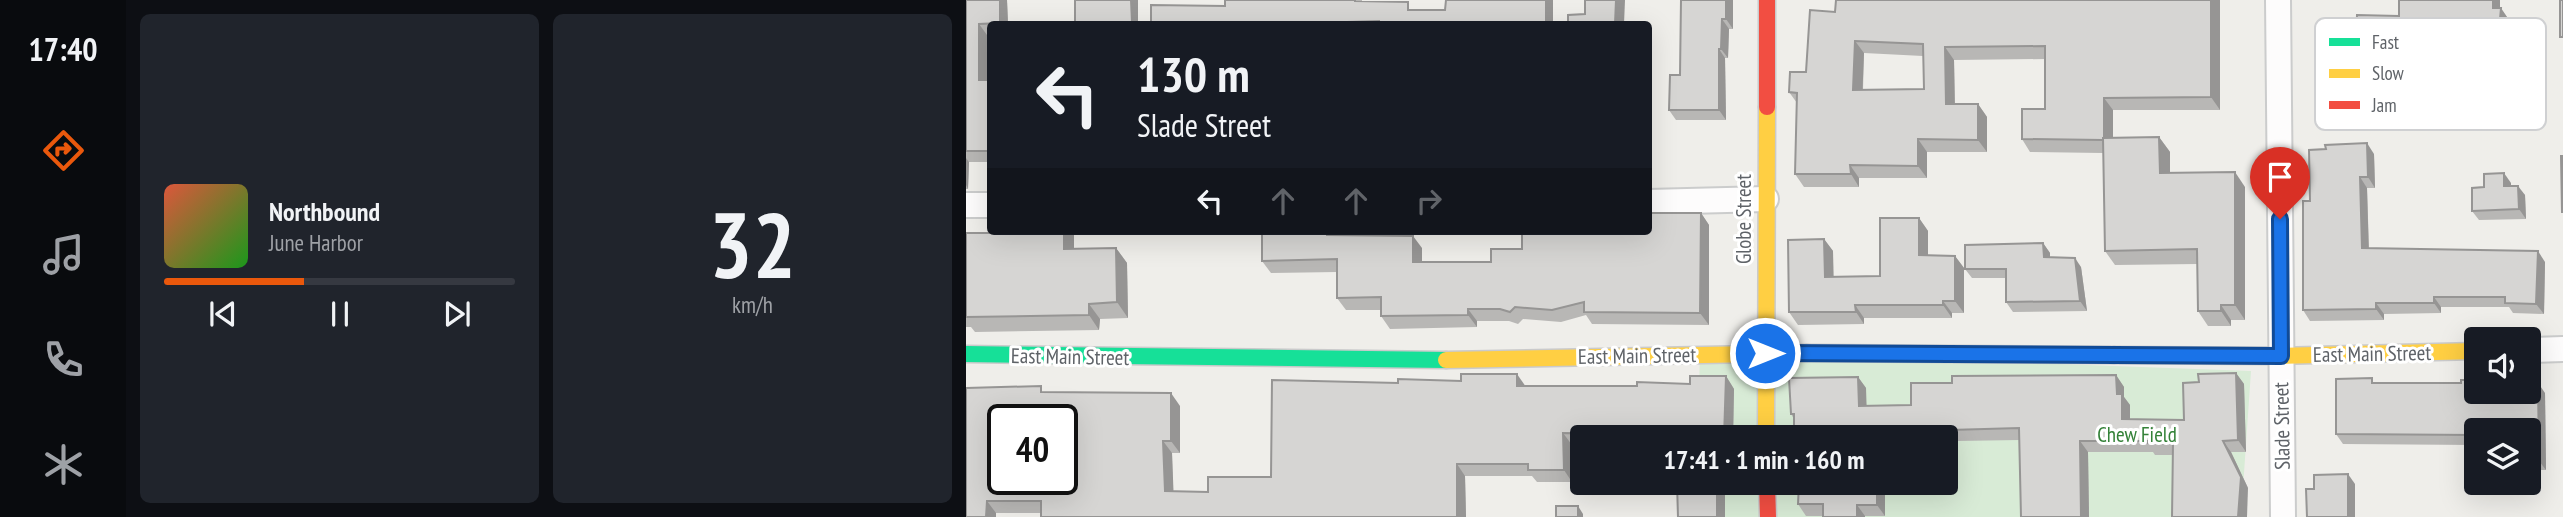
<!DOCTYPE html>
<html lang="en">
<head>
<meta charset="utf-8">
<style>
  body { margin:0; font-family:"PT Sans Narrow",sans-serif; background:#20242c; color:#f1f3f6; height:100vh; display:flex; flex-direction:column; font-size:26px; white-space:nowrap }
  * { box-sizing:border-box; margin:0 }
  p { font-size:23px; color:#9ea1a6 }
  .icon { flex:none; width:38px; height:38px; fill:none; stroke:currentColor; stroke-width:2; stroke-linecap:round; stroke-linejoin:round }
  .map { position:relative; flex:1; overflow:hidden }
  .details { display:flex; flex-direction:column; gap:14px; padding:14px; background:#0d0f14; width:840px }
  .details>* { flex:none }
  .top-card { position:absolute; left:21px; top:21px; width:665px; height:214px; border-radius:7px; box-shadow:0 7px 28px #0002; background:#171b24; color:#f1f3f6; overflow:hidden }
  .buttons { position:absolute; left:1498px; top:327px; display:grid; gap:14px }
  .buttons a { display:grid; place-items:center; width:77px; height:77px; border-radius:7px; background:#171b24; box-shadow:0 7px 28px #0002; font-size:35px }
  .speed { position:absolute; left:21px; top:404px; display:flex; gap:14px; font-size:35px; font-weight:700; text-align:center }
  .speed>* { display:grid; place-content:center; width:91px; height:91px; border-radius:50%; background:#171b24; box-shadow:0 7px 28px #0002; line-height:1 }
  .speed .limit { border:4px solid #111; border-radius:10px; background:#fff; color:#111 }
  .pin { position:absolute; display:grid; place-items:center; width:60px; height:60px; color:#fff; margin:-72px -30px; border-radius:50% 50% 50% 0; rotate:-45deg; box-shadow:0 0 7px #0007 }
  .pin .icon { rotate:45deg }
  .me { position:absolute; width:77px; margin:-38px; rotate:90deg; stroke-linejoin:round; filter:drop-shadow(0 0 5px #0008) }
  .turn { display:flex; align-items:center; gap:24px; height:147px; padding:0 35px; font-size:32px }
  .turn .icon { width:91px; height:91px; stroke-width:2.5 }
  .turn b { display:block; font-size:49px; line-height:60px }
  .lanes { display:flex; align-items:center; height:66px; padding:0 35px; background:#0003; justify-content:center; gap:35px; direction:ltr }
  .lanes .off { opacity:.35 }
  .details .widget { flex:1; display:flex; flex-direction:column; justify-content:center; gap:10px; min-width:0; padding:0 24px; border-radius:10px; background:#20242c }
  .details .dial { align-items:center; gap:0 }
  .dial b { font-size:91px; line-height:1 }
  .song { display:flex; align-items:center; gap:21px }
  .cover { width:84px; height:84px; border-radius:10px; background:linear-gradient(135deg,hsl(10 70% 55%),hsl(120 70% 35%)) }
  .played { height:7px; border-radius:4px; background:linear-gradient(90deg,#ea580c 40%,#363941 40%) }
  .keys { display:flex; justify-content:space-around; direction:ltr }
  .details .tiles { flex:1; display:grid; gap:14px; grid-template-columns:repeat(2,1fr) }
  .trip { position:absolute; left:604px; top:425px; width:388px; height:70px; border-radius:7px; background:#171b24; box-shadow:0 7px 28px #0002; font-weight:800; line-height:70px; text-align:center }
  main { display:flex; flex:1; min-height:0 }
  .menu { display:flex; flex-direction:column; width:126px; justify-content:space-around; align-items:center; background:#090b0e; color:#9ea1a6 }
  .menu .icon { width:49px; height:49px }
  .menu .active { color:#ea580c }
  .menu b { font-size:32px; color:#f1f3f6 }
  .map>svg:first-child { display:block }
  .green { fill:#d8ebd6 }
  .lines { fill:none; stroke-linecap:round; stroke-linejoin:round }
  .street-casing { stroke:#cbcccc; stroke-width:28 }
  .fast-casing { stroke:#cacacb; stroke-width:19 }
  .slow-casing { stroke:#cacacb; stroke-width:19 }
  .jam-casing { stroke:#cacacb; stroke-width:19 }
  .street { stroke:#fdfcfc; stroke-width:24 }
  .fast { stroke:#16e098; stroke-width:16 }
  .slow { stroke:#ffcf43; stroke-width:16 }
  .jam { stroke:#f24e42; stroke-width:16 }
  .wall { fill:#b8b7b5; fill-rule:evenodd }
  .shaded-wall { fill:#969594 }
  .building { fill:#d6d5d3; stroke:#969594; stroke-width:2; fill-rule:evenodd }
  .route-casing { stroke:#114b97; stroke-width:18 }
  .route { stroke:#1a73e8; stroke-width:12 }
  .labels { text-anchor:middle; stroke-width:6; stroke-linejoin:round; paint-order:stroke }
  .street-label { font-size:21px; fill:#5f6368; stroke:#fff }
  .park-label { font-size:21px; fill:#348238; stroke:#fff }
  .key { fill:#fff; stroke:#cfd0d2; stroke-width:2 }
  .key-label { font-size:19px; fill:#5f6368 }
</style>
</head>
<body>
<main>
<nav class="menu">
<b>17:40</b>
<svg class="icon active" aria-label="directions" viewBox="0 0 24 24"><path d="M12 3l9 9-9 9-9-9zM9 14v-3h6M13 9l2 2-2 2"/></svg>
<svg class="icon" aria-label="music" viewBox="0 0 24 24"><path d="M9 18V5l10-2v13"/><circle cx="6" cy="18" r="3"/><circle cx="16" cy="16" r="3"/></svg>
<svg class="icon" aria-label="phone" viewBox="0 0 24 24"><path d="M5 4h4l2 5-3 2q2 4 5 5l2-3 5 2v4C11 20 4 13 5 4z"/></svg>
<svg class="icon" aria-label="climate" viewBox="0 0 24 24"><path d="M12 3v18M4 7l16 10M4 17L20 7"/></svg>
</nav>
<section class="details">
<div class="tiles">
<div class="widget">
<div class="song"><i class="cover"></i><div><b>Northbound</b><p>June Harbor</p></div></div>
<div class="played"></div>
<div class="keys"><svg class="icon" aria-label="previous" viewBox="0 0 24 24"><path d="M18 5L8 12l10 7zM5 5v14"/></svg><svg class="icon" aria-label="pause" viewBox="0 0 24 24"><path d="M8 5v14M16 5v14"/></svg><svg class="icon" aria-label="next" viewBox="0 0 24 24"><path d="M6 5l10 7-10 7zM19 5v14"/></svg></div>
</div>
<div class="widget dial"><b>32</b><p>km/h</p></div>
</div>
</section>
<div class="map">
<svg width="1597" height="517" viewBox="0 0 1597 517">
  <rect width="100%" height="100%" fill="#efeeea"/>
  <polygon class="green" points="734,351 1285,371 1275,517 730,517 731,483 980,483 980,438 732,437"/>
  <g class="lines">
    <defs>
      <g id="street">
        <polyline points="1312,0 1317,517"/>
        <polyline points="682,202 800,199"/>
        <polyline points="0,205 24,205"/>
        <polyline points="1563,350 1597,349"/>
      </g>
      <polyline id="fast" points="0,354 480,360"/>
      <g id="slow">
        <polyline points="1148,355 1315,356 1510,351"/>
        <polyline points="480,360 841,353"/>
        <polyline points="800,438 801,107"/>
      </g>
      <g id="jam">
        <polyline points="801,107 801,0"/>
        <polyline points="841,353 1148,355"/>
        <polyline points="801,483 802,517"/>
      </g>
    </defs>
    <use href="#street" class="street-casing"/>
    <use href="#fast" class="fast-casing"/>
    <use href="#slow" class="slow-casing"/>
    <use href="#jam" class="jam-casing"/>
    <use href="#street" class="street"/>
    <use href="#fast" class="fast"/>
    <use href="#slow" class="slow"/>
    <use href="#jam" class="jam"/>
  </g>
  <g class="wall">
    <polygon points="0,0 41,0 42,24 24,24 24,35 21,35 21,80 24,84 24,162 3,162 2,189 0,189"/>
    <polygon points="109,0 172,24 110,24 109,23"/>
    <polygon points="259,0 396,0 396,1 448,10 479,10 587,0 587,24 185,24 259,6"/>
    <polygon points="767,0 767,29 763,29 762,58 759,58 760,120 710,120 703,110 714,75"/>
    <path d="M1254,0V110H1147V138L1193,137L1204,152V173L1279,187V320H1265V326H1242L1232,311L1231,264L1149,265L1139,251L1137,153L1064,152L1056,139L1079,109V59L988,60L989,104H1012L1021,117V152H961V178H893V187H838L829,174L831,103L823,92L840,72L869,12ZM898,53L957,56L958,89L897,90Z"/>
    <polygon points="1433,0 1534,0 1534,8 1541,17 1535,94 1514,92 1508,83 1511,47 1426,46 1426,115 1365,115 1359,106 1389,71 1433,16"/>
    <polygon points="1408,154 1409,188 1401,188 1403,248 1579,262 1578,314 1547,313 1543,307 1475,307 1475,313 1418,314 1418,320 1344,321 1337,310 1344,201"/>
    <polygon points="1545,183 1545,186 1559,195 1560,219 1513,220 1506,211 1518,187"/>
    <polygon points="683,213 735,213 743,225 743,325 626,324 620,315 595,322 557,319 552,324 543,321 511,321 511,327 424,329 415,316 415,310 380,310 371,298 371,272 305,273 296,261 370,235 456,248 456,262 525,262 556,249"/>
    <polygon points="953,218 962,231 962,255 989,256 998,268 998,313 986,313 986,318 898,318 898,324 832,325 823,312 858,239 867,251 867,277 914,276"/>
    <polygon points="0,233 108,249 150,248 161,263 162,318 134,319 133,330 9,332 5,327 0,327"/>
    <polygon points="1077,243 1084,253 1084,257 1115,267 1121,311 1047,312 1040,302 1040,278 1006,278 999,269"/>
    <polygon points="1270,373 1278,384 1280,452 1265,452 1282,488 1207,455 1189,455 1187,452 1122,452 1123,517 1055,517 1053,440 991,441 992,455 980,455 980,438 828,419 825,414 892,377 900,388 900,406 945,405 986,383 1150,375 1158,387 1158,397 1164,405 1164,419 1218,420 1233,382"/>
    <polygon points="760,376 768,389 767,438 616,438 616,445 606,445 606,482 571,482 566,476 499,476 500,517 75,517 75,513 30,513 30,517 0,517 79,392 214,406 214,453 206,453 207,491 242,492 305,477 559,386 671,386 724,384"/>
    <polygon points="1409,383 1579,393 1580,470 1563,470 1563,430 1510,430 1510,445 1377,444 1370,434"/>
    <polygon points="919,483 919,516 840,516 832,504"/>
  </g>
  <g class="shaded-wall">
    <polygon points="34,0 41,0 42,24 35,24 34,23"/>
    <polygon points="165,0 172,0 172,24 167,24 166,22"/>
    <rect x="580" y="0" width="7" height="24"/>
    <polygon points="650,0 659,0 658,24 649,24"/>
    <polygon points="760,0 767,0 767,29 760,19"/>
    <polygon points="1245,0 1254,0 1254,110 1245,97"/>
    <polygon points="1527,0 1534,0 1534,17 1527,8"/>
    <polygon points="1535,8 1541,17 1535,94 1528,85"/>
    <polygon points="756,19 763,29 762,58 755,49"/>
    <polygon points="13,24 21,35 21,91 13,80"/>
    <polygon points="1420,37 1426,46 1426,115 1420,106"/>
    <polygon points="889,41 898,53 896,103 887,90"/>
    <polygon points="979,47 988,60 989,117 980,104"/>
    <polygon points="753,49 759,58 760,120 753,110"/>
    <polygon points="22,80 24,84 24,128 22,124"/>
    <polygon points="1138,98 1147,110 1147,153 1138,140"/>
    <polygon points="1012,104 1021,117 1021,152 1012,140"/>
    <polygon points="682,127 685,131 686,187 682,182"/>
    <polygon points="1193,137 1204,152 1204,188 1194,173"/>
    <polygon points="952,139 961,152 961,178 952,166"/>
    <polygon points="1401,143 1408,154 1409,188 1402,177"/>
    <polygon points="0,158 3,162 2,189 0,185"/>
    <polygon points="884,165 893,178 893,187 885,174"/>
    <polygon points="1269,172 1279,187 1279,320 1269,305"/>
    <polygon points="1538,173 1545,183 1545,196 1538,186"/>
    <polygon points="1394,177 1401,188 1403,259 1396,248"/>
    <polygon points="1552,186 1559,195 1560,219 1553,209"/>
    <polygon points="735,213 743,225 743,325 734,313"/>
    <polygon points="953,218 962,231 962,268 953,255"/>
    <polygon points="98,231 108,231 108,264 98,249"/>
    <polygon points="361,231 370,231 370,247 361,235"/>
    <polygon points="447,236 456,248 456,274 447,262"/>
    <polygon points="858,239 867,251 868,290 859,277"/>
    <polygon points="1077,243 1084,253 1084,267 1078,257"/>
    <polygon points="150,248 161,263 162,318 151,302"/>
    <polygon points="1572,251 1579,262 1578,314 1570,304"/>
    <polygon points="989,256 998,268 998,313 989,301"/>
    <polygon points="1109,258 1115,267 1121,311 1114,301"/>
    <polygon points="1468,297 1475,307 1475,313 1468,303"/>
    <polygon points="977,301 986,313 986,318 977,305"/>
    <polygon points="1410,303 1418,314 1418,320 1410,309"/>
    <polygon points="123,304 134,319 133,330 123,315"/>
    <polygon points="889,305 898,318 898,324 890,312"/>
    <polygon points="1255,305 1265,320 1265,326 1255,311"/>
    <polygon points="502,309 511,321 511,327 502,315"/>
    <polygon points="1270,373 1278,384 1280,452 1272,440"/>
    <polygon points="551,374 560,387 551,386"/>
    <polygon points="1150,375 1158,387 1158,397 1164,405 1164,430 1156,419 1151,394"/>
    <polygon points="760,376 768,389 767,438 758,438"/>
    <polygon points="892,377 900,388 901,418 893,406"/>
    <polygon points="1572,383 1579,393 1580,470 1573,461"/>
    <polygon points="205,393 214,406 214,453 205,441"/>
    <polygon points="984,430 991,441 992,455 984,444"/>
    <polygon points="597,433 606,445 606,482 598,470"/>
    <polygon points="197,441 206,453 208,504 199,491"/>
    <polygon points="1114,441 1122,452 1123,517 1115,517"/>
    <polygon points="1257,441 1265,452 1282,488 1281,517 1272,517"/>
    <polygon points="491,464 499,476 500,517 491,517"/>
    <polygon points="1382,474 1389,484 1389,517 1382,517"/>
    <rect x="751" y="483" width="8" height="34"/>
    <polygon points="911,483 919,483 919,516 911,505"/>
    <polygon points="21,501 30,513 30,517 20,517"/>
    <polygon points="891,505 899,516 899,517 891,517"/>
    <polygon points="612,506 617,514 617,517 612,517"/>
  </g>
  <g class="building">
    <polygon points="0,0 34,0 34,23 13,24 13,80 22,80 22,124 24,124 24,151 0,151"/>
    <polygon points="109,0 165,0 166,22 109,23"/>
    <polygon points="259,0 389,0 389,1 442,2 442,10 479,10 480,0 580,0 580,24 413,24 413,21 315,24 185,24 185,5 259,6"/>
    <polygon points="619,0 650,0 649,24 602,24 602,15 619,14"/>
    <polygon points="715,0 760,0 760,19 756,19 755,49 753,49 753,110 703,110 704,75 714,75"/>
    <path d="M870,0H1245V97L1138,98V138H1137V140L1056,139V109H1079V46L979,47L980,104H1012V140L952,139V166L884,165L885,174H829L831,93L823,92L824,72H840L844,10L869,12ZM889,41L957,44L958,89L887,90Z"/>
    <polygon points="1433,0 1527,0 1527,8 1535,8 1528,85 1508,83 1512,38 1420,37 1420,106 1359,106 1359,71 1389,71 1391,15 1433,16"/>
    <rect x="1594" y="0" width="3" height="37"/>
    <polygon points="1193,137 1194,173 1269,172 1269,305 1255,305 1255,311 1232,311 1231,249 1139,251 1137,138"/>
    <polygon points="1401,143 1402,177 1394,177 1396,248 1572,251 1570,304 1539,303 1539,297 1468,297 1468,303 1410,303 1410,309 1337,310 1337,201 1344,201 1343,150 1360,149 1359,145"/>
    <polygon points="1595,156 1597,156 1597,212 1596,212"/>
    <polygon points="1538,173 1538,186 1552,186 1553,209 1506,211 1506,188 1518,187 1518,174"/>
    <polygon points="682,213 735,213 734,313 618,312 618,302 586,310 549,307 544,312 534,309 502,309 502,315 415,316 415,297 371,298 371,259 296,261 296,231 361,231 361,235 447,236 447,262 525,262 525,249 556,249 556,231 682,231"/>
    <polygon points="914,218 953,218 953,255 989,256 989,301 977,301 977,305 889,305 890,312 823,312 822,240 858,239 859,277 914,276"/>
    <polygon points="26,231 98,231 98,249 150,248 151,302 123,304 123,315 0,317 0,233 26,233"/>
    <polygon points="1077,243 1078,257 1109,258 1114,301 1040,302 1040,269 999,269 999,245"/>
    <polygon points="1270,373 1272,440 1257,441 1275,477 1272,517 1206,517 1207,444 1181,443 1181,441 1114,441 1115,517 1055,517 1053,428 984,430 984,444 980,444 980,438 828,438 828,414 825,414 823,378 892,377 893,406 945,405 945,383 986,383 986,376 1150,375 1151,394 1156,394 1156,419 1218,420 1217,383 1233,382 1232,374"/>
    <path d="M495,374H551V386H671V382L724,384V376H760L758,438H670V434L597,433L598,470H562V464H491V517H75V501H21L20,517H0V388L75,386V392L205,393V441H197L199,491L242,492V477H305L306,380L432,383V379L495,381ZM37,420H96V480H37Z"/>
    <polygon points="1406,378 1406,383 1495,383 1495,380 1510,380 1510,392 1563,392 1563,384 1572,383 1573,461 1563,461 1563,430 1510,430 1510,435 1370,434 1370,379"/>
    <polygon points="1382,474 1382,517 1341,517 1340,489 1348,489 1348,475"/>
    <polygon points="711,483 751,483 751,517 712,517"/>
    <polygon points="833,483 911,483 911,505 891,505 891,517 857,517 857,504 832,504"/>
    <rect x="590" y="506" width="22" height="11"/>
  </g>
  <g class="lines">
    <defs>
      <polyline id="route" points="799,353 1315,356 1314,219"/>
    </defs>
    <use href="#route" class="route-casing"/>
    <use href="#route" class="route"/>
  </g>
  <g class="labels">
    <g class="street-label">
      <text transform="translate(778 219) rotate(-90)" y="7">Globe Street</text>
      <text transform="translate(1406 354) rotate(-1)" y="7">East Main Street</text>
      <text transform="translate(671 356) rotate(-1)" y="7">East Main Street</text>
      <text transform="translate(104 357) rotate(1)" y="7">East Main Street</text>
      <text transform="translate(1316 426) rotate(-91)" y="7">Slade Street</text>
    </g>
    <g class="park-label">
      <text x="1171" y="442">Chew Field</text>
    </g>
  </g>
  <rect x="1349" y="18" width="231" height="112" rx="10" class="key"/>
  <rect x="1363" y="38" width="31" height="8" fill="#16e098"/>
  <rect x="1363" y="69" width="31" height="9" fill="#ffcf43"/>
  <rect x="1363" y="101" width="31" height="8" fill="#f24e42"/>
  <g class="key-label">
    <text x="1406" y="49">Fast</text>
    <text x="1406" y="80">Slow</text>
    <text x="1406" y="112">Jam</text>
  </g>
</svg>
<div class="buttons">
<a><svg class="icon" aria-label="sound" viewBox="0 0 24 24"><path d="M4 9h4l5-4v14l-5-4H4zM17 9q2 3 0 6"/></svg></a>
<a><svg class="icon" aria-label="layers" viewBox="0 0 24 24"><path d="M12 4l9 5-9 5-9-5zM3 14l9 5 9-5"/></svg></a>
</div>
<div class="speed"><div class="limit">40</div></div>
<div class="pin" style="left:1314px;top:219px;background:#d93025"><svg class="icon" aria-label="arrive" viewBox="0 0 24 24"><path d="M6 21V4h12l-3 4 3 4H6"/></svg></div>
<svg class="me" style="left:799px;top:353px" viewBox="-20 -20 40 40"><circle r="17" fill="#1a73e8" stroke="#fff" stroke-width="3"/><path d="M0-11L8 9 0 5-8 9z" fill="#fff"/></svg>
<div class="trip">17:41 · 1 min · 160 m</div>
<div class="top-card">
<div class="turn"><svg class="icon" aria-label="left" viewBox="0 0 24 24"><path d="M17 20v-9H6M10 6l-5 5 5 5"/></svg><div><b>130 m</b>Slade Street</div></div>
<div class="lanes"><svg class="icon" aria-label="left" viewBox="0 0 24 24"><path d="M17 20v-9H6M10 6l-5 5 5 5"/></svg><svg class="icon off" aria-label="ahead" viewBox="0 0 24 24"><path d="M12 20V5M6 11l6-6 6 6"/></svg><svg class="icon off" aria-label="ahead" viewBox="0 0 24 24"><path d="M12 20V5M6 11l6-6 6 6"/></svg><svg class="icon off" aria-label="right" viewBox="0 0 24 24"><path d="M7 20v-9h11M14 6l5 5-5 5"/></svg></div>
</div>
</div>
</main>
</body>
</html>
